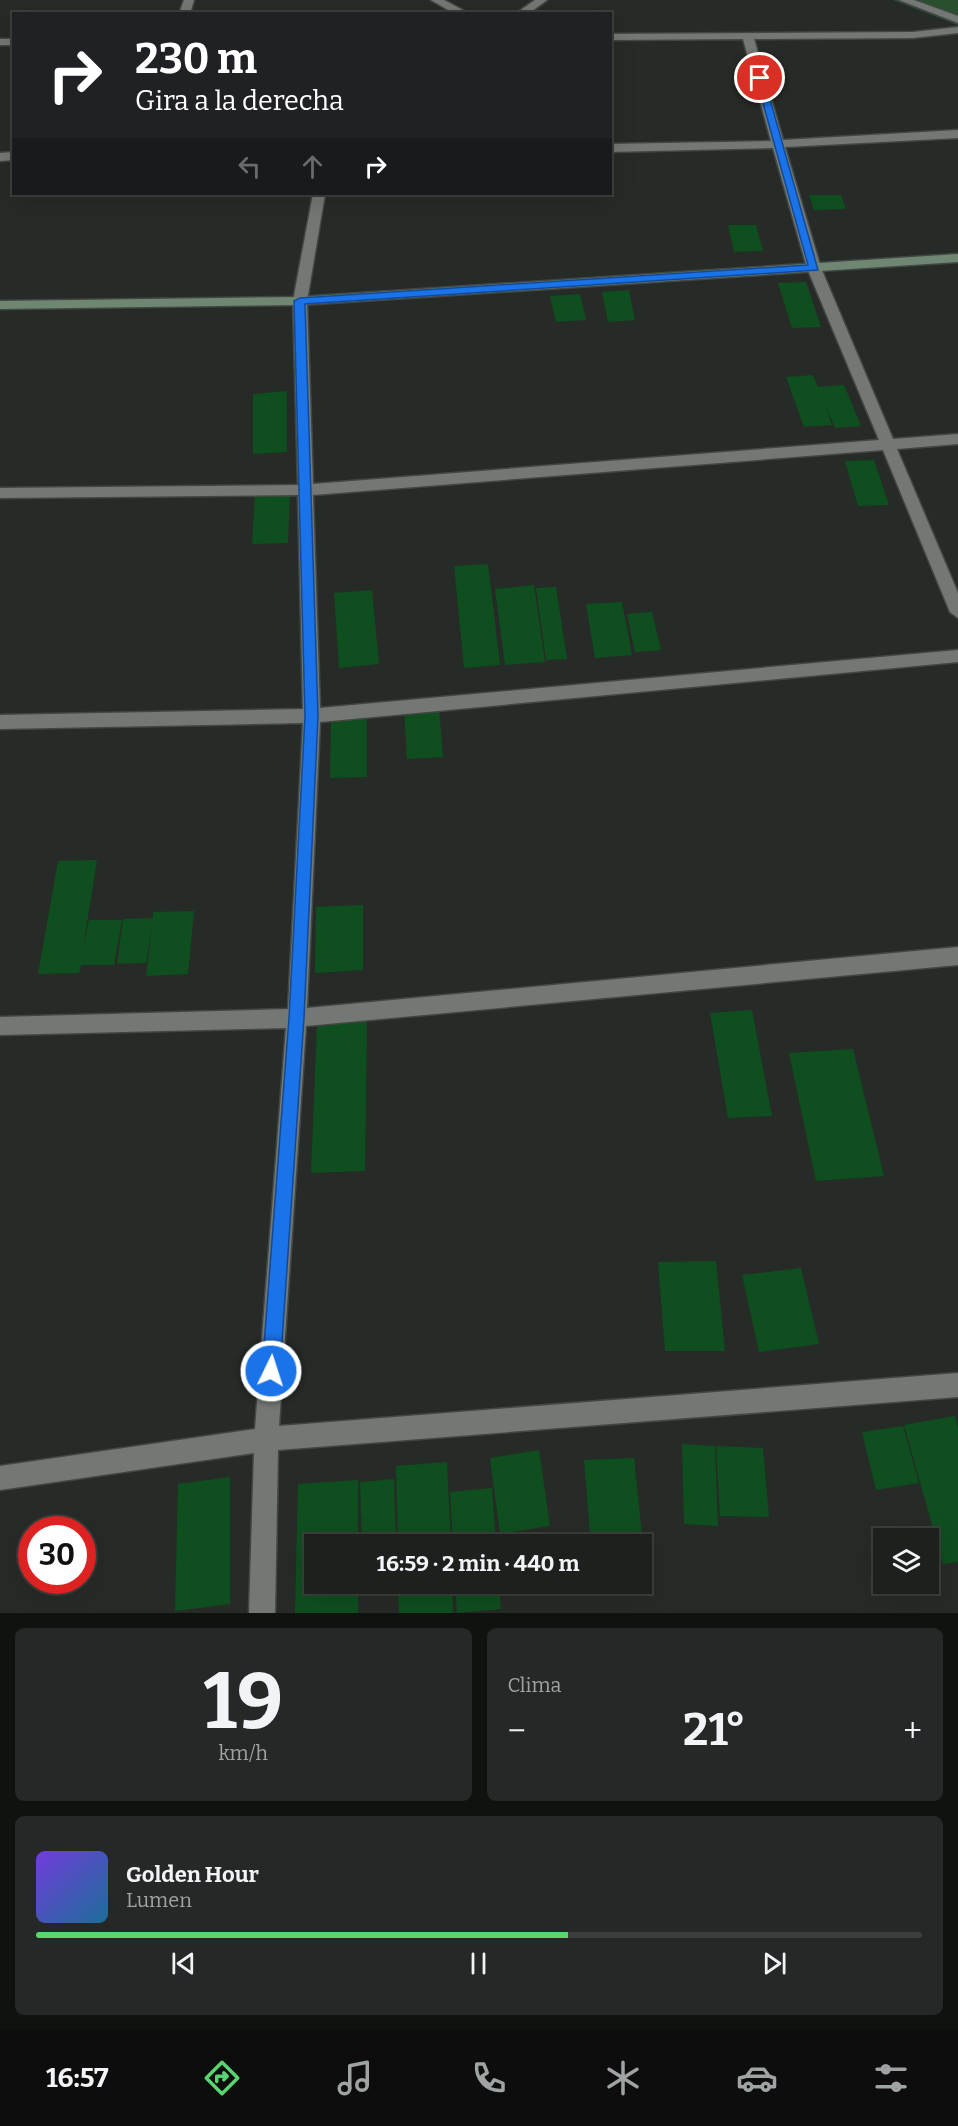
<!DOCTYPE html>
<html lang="es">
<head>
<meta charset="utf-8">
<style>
  body { margin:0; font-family:Bitter,serif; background:#252826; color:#f1f3f6; height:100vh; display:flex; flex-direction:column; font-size:22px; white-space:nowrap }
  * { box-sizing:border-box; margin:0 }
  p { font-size:20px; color:#a0a3a4 }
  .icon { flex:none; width:33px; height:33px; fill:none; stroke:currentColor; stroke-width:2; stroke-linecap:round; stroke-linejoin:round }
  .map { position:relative; height:1613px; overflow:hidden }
  .drawer { display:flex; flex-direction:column; gap:15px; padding:15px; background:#101210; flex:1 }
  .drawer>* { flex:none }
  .top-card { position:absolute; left:12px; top:12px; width:600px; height:183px; border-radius:0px; box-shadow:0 6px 24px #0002,0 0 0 2px #3b3e3b; background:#202124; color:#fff; overflow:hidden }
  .fabs { position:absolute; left:873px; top:1528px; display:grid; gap:12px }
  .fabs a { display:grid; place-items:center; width:66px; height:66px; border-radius:0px; background:#1d201d; box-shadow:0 6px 24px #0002,0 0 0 2px #3b3e3b; font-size:30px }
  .speed { position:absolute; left:18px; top:1516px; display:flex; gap:12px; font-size:30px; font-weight:700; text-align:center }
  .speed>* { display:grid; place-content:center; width:78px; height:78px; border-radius:50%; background:#1d201d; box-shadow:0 6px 24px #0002,0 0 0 2px #3b3e3b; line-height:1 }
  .speed .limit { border:9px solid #d22; background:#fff; color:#111 }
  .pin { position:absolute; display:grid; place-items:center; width:51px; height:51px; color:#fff; margin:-26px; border:3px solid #fff; border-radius:50%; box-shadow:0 2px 6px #0007 }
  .me { position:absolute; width:66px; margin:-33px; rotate:4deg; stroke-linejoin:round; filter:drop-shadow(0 0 4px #0008) }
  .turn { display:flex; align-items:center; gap:21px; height:126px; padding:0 24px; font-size:27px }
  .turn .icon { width:78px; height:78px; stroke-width:2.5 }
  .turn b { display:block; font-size:42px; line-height:51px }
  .lanes { display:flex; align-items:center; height:57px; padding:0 24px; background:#0003; justify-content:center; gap:30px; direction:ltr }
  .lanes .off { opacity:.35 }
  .big { font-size:45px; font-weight:700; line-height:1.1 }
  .drawer .tile { flex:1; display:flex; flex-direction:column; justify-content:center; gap:9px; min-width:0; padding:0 21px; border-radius:9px; background:#252826 }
  .drawer .dial { align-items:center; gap:0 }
  .dial b { font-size:78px; line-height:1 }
  .song { display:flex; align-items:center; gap:18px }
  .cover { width:72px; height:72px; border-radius:9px; background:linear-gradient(135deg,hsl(260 70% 55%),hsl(200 70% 35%)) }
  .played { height:6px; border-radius:3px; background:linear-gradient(90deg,#58d570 60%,#3b3e3b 60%) }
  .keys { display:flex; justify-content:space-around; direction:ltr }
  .heat { display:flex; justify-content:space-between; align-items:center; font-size:33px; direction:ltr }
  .drawer .tiles { flex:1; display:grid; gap:15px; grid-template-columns:1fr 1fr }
  .tile:last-child { grid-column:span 2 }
  .trip { position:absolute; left:304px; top:1534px; width:348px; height:60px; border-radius:0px; background:#1d201d; box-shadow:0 6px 24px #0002,0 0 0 2px #3b3e3b; font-weight:700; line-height:60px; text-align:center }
  .tab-bar { display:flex; height:96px; justify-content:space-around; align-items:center; background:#0c0d0c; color:#a0a3a4 }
  .tab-bar .icon { width:42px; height:42px }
  .tab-bar .selected { color:#58d570 }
  .tab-bar b { font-size:27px; color:#f1f3f6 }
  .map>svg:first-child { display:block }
  .green { fill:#284f2e }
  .building { fill:#0f4e1f }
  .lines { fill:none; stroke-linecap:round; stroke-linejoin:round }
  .street-casing { stroke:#434743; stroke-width:3 }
  .secondary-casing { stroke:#434743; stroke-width:3 }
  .street { fill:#737874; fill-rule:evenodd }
  .secondary { fill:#6e8672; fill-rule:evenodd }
  .route { fill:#1a73e8; stroke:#114b97; stroke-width:1.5 }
</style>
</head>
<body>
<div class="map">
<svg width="958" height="1613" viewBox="0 0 958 1613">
  <rect width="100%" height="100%" fill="#272b27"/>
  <polygon class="green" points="893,0 958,0 958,25"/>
  <g class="building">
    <polygon points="809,195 841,195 846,209 814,210"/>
    <polygon points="728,225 756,225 763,251 734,252"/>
    <polygon points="806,282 821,327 792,328 778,283"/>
    <polygon points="629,290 635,320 608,322 602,292"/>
    <polygon points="580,294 586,320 556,322 550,296"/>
    <polygon points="813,375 818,387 844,385 861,426 835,428 825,405 832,425 804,427 786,377"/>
    <polygon points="287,391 287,452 253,454 253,394"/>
    <polygon points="874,460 889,505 858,506 845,461"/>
    <polygon points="290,491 288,543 252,544 255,493"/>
    <polygon points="488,564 500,665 464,668 454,566"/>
    <polygon points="534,585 545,662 505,665 495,589"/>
    <polygon points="556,587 567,659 546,660 536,588"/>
    <polygon points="372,590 379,664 339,668 334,593"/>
    <polygon points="622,602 632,655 595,658 586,604"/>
    <polygon points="652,612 661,650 635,652 627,614"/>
    <polygon points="439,707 443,757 407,759 404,709"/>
    <polygon points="367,715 367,777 330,778 331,717"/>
    <polygon points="97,860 83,948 89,920 122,920 114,965 81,965 79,973 38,974 58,861"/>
    <polygon points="363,905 363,970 315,973 316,907"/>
    <polygon points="194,911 188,974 146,976 152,927 146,963 117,964 123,919 153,918 153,912"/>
    <polygon points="752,1010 772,1116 728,1118 710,1013"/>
    <polygon points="367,1021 365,1171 311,1173 317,1022"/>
    <polygon points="853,1049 884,1176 816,1181 789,1053"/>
    <polygon points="716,1261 725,1351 665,1351 658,1262"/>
    <polygon points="801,1268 819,1344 759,1352 742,1275"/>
    <polygon points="955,1416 958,1428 958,1562 943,1564 904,1425"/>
    <polygon points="903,1426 919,1483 876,1490 862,1432"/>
    <polygon points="682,1444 715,1446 718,1526 684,1524"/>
    <polygon points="716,1446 763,1448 769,1517 720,1516"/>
    <polygon points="539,1450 550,1526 500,1534 490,1458"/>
    <polygon points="634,1458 643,1545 591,1545 584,1460"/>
    <polygon points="447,1462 451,1545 398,1545 396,1466"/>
    <polygon points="230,1477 230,1604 175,1611 178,1484"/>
    <polygon points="394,1479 396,1545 362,1545 360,1482"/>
    <polygon points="358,1480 358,1545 315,1545 315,1584 358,1584 358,1613 295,1613 298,1484"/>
    <polygon points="492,1488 496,1545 453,1545 450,1492"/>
    <polygon points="398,1584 452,1584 453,1613 399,1613"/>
    <polygon points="455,1584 499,1584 501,1609 457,1613"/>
  </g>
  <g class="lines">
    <defs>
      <g id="street">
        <polygon points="184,0 194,0 190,14 179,14"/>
        <polygon points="431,0 444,0 470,14 455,14"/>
        <polygon points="535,0 547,0 528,14 515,14"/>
        <polygon points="899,0 914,0 958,16 958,23"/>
        <polygon points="958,27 958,33 913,38 754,39 783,140 958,130 958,138 785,147 821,268 893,439 958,434 958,444 897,449 958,593 958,618 950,612 883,450 313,495 320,708 958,650 958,662 320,722 307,1008 958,947 958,965 306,1026 279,1426 958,1373 958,1397 278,1450 275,1613 249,1613 254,1453 0,1490 0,1466 255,1429 286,1028 0,1035 0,1017 288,1009 303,723 0,729 0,715 303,709 298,495 0,498 0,488 298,485 293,301 313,194 325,194 307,301 313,484 879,440 807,268 773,148 610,152 610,144 771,141 743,39 610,40 610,34 913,32"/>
        <rect x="0" y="39" width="14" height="6"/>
        <polygon points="14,152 14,160 0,161 0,153"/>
      </g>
      <polygon id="secondary" points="958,254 958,262 300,305 0,309 0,301 300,297"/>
    </defs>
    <use href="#street" class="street-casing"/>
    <use href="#secondary" class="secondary-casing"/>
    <use href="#street" class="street"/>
    <use href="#secondary" class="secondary"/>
  </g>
  <polygon class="route" points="760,76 764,78 818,270 305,304 318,716 304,1018 280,1371 277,1377 271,1380 265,1377 262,1371 289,1018 305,716 294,301 300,298 808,265 756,78"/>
</svg>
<div class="fabs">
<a><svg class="icon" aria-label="layers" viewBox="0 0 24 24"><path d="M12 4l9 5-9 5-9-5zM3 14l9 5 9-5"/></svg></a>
</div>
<div class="speed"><div class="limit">30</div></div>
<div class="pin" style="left:760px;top:78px;background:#d93025"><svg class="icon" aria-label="arrive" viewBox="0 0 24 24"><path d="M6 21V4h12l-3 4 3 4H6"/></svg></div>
<svg class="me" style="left:271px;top:1371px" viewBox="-20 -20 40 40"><circle r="17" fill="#1a73e8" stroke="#fff" stroke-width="3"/><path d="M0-11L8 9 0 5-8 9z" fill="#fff"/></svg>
<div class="trip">16:59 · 2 min · 440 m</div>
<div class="top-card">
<div class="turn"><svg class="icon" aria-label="right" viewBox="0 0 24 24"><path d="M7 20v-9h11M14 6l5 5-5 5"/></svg><div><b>230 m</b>Gira a la derecha</div></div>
<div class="lanes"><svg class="icon off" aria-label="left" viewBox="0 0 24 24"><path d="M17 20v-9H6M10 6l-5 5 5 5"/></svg><svg class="icon off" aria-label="ahead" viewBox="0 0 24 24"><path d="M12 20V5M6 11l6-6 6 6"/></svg><svg class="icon" aria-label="right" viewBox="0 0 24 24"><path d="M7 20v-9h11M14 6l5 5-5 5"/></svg></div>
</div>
</div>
<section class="drawer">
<div class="tiles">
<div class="tile dial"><b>19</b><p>km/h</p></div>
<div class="tile"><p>Clima</p>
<div class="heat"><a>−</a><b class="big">21°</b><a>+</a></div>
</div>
<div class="tile">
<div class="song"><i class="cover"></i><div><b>Golden Hour</b><p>Lumen</p></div></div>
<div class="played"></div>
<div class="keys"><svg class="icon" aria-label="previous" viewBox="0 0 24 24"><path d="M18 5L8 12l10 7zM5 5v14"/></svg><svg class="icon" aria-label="pause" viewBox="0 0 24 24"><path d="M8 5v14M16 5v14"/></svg><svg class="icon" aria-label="next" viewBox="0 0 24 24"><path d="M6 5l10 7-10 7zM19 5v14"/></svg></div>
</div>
</div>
</section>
<nav class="tab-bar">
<b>16:57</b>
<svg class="icon selected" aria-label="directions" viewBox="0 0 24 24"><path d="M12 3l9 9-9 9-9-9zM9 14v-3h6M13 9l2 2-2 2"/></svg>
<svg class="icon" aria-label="music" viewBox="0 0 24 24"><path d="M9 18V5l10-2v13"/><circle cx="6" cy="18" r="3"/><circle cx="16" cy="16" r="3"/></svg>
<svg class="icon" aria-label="phone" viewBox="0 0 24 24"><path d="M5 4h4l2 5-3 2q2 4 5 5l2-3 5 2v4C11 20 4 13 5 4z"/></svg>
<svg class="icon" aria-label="climate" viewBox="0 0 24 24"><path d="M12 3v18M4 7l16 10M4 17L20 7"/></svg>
<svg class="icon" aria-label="car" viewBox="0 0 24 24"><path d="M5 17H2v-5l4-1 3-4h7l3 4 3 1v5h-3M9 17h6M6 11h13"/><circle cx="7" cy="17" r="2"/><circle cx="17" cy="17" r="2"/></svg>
<svg class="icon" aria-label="filters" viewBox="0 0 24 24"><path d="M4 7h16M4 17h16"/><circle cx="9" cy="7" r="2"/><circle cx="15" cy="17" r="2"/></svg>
</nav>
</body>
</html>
